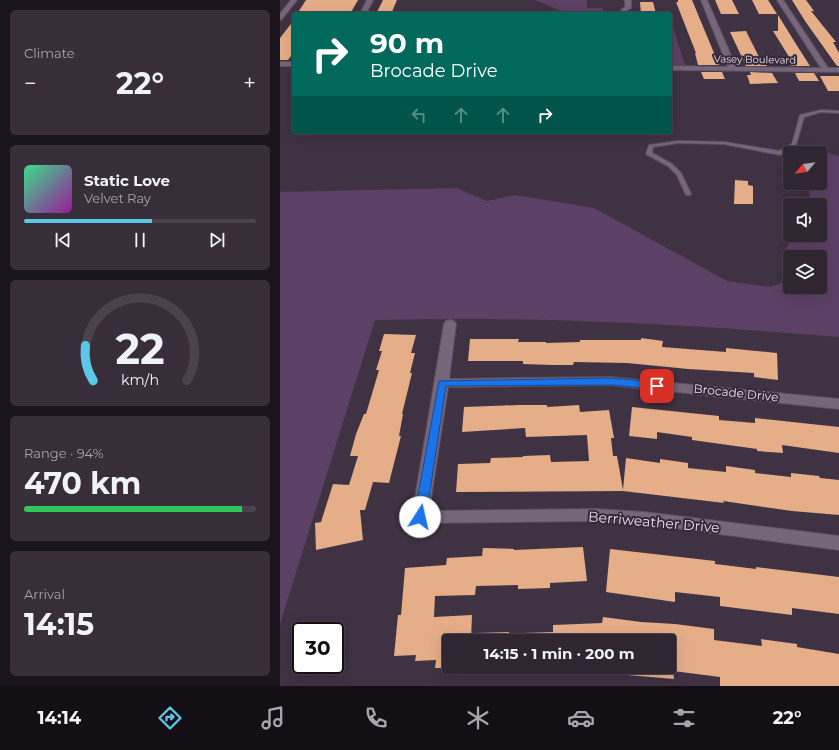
<!DOCTYPE html>
<html lang="en">
<head>
<meta charset="utf-8">
<style>
  body { margin:0; font-family:Montserrat,sans-serif; background:#372e3a; color:#f1f3f6; height:100vh; display:flex; flex-direction:column; font-size:15px; white-space:nowrap }
  * { box-sizing:border-box; margin:0 }
  p { font-size:13px; color:#a7a5ac }
  .icon { flex:none; width:22px; height:22px; fill:none; stroke:currentColor; stroke-width:2; stroke-linecap:round; stroke-linejoin:round }
  .map { position:relative; flex:1; overflow:hidden }
  .drawer { display:flex; flex-direction:column; gap:10px; padding:10px; background:#1a151c; width:280px }
  .drawer>* { flex:none }
  .guide { position:absolute; left:12px; top:12px; width:380px; height:122px; border-radius:4px; box-shadow:0 4px 16px #0002,0 0 0 1px #4a434d; background:#00695c; color:#fff; overflow:hidden }
  .needle { width:26px; rotate:241deg }
  .buttons { position:absolute; left:503px; top:146px; display:grid; gap:8px }
  .buttons a { display:grid; place-items:center; width:44px; height:44px; border-radius:4px; background:#2f2632; box-shadow:0 4px 16px #0002,0 0 0 1px #4a434d; font-size:20px }
  .speed { position:absolute; left:12px; top:622px; display:flex; gap:8px; font-size:20px; font-weight:700; text-align:center }
  .speed>* { display:grid; place-content:center; width:52px; height:52px; border-radius:50%; background:#2f2632; box-shadow:0 4px 16px #0002,0 0 0 1px #4a434d; line-height:1 }
  .speed .limit { border:2px solid #111; border-radius:6px; background:#fff; color:#111 }
  .pin { position:absolute; display:grid; place-items:center; width:34px; height:34px; color:#fff; margin:-17px; border-radius:8px; box-shadow:0 2px 6px #0006 }
  .me { position:absolute; width:44px; margin:-22px; rotate:10deg; stroke-linejoin:round; filter:drop-shadow(0 0 3px #0008) }
  .turn { display:flex; align-items:center; gap:14px; height:84px; padding:0 12px; font-size:18px }
  .turn .icon { width:52px; height:52px; stroke-width:2.5 }
  .turn b { display:block; font-size:28px; line-height:34px }
  .lanes { display:flex; align-items:center; height:38px; padding:0 12px; background:#0003; justify-content:center; gap:20px; direction:ltr }
  .lanes .off { opacity:.35 }
  .big { font-size:30px; font-weight:700; line-height:1.1 }
  .drawer .tile { flex:1; display:flex; flex-direction:column; justify-content:center; gap:6px; min-width:0; padding:0 14px; border-radius:6px; background:#372e3a }
  .drawer .dial { align-items:center; gap:0 }
  .dial svg { height:104px; overflow:visible; fill:none; stroke:#4a434d; stroke-width:7; stroke-linecap:round; text-anchor:middle }
  .dial text { fill:#f1f3f6; stroke:none }
  .song { display:flex; align-items:center; gap:12px }
  .cover { width:48px; height:48px; border-radius:6px; background:linear-gradient(135deg,hsl(150 70% 55%),hsl(300 70% 35%)) }
  .played { height:4px; border-radius:2px; background:linear-gradient(90deg,#5cc7e7 55%,#4a434d 55%) }
  .keys { display:flex; justify-content:space-around; direction:ltr }
  .heat { display:flex; justify-content:space-between; align-items:center; font-size:22px; direction:ltr }
  .charge { height:6px; border-radius:3px; background:linear-gradient(90deg,#34c759 94%,#4a434d 0) }
  .trip { position:absolute; left:162px; top:634px; width:234px; height:40px; border-radius:4px; background:#2f2632; box-shadow:0 4px 16px #0002,0 0 0 1px #4a434d; font-weight:700; line-height:40px; text-align:center }
  .tabs { display:flex; height:64px; justify-content:space-around; align-items:center; background:#130f14; color:#a7a5ac }
  .tabs .icon { width:28px; height:28px }
  .tabs .active { color:#5cc7e7 }
  .tabs b { font-size:18px; color:#f1f3f6 }
  main { display:flex; flex:1; min-height:0 }
  .map>svg:first-child { display:block }
  .green { fill:#5d4065 }
  .building { fill:#e5ad88 }
  .lines { fill:none; stroke-linecap:round; stroke-linejoin:round }
  .lane-casing { stroke:#5c505f; stroke-width:2 }
  .street-casing { stroke:#5c505f; stroke-width:2 }
  .lane { fill:#756679; fill-rule:evenodd }
  .street { fill:#756679; fill-rule:evenodd }
  .route { fill:#1a73e8; stroke:#114b97 }
  .labels { text-anchor:middle; stroke-width:4; stroke-linejoin:round; paint-order:stroke }
  .far-street-label { font-size:10px; fill:#e7dee9; stroke:#352838 }
  .street-label { font-size:12px; fill:#e7dee9; stroke:#352838 }
  .near-street-label { font-size:14px; fill:#e7dee9; stroke:#352838 }
</style>
</head>
<body>
<main>
<section class="drawer">
<div class="tile"><p>Climate</p>
<div class="heat"><a>−</a><b class="big">22°</b><a>+</a></div>
</div>
<div class="tile">
<div class="song"><i class="cover"></i><div><b>Static Love</b><p>Velvet Ray</p></div></div>
<div class="played"></div>
<div class="keys"><svg class="icon" aria-label="previous" viewBox="0 0 24 24"><path d="M18 5L8 12l10 7zM5 5v14"/></svg><svg class="icon" aria-label="pause" viewBox="0 0 24 24"><path d="M8 5v14M16 5v14"/></svg><svg class="icon" aria-label="next" viewBox="0 0 24 24"><path d="M6 5l10 7-10 7zM19 5v14"/></svg></div>
</div>
<div class="tile dial"><svg viewBox="0 0 100 80">
<path d="M14 69A42 42 0 1 1 86 69"/>
<path d="M14 69A42 42 0 0 1 8 42" stroke="#5cc7e7"/>
<text x="50" y="56" font-size="32" font-weight="700">22</text>
<text x="50" y="72" font-size="11">km/h</text>
</svg></div>
<div class="tile"><p>Range · 94%</p><b class="big">470 km</b><div class="charge"></div></div>
<div class="tile"><p>Arrival</p><b class="big">14:15</b></div>
</section>
<div class="map">
<svg width="559" height="686" viewBox="0 0 559 686">
  <rect width="100%" height="100%" fill="#3f3243"/>
  <g class="green">
    <polygon points="255,0 307,0 307,8 322,8 324,11 330,14 288,14"/>
    <polygon points="390,21 391,21 405,65 390,66"/>
    <path d="M536,150L559,156V337C405,324 250,316 95,320L0,624V192L176,188L207,201L235,195L314,208L447,281L490,287L510,280V287H540V257H510L505,251L514,235H540V205H528L531,183H540V153H536Z"/>
  </g>
  <g class="building">
    <polygon points="26,0 78,0 70,14 17,14"/>
    <polygon points="103,0 117,0 111,14 96,14"/>
    <polygon points="398,0 412,0 439,65 418,65 415,53 416,53 396,2 398,2"/>
    <polygon points="435,0 452,0 459,14 441,14"/>
    <polygon points="472,0 488,0 497,14 479,14"/>
    <polygon points="512,0 526,0 534,11 531,11 556,42 553,42 559,53 559,66 557,66 525,21"/>
    <polygon points="360,2 373,2 376,14 361,14"/>
    <polygon points="498,15 516,44 530,66 511,66 508,60 511,60 493,31 498,31"/>
    <polygon points="14,20 14,52 8,60 0,60 0,38"/>
    <polygon points="466,31 480,59 485,62 487,66 466,66 450,32"/>
    <polygon points="421,72 442,72 445,79 424,79"/>
    <polygon points="470,72 492,73 498,83 470,84 467,75 471,75"/>
    <polygon points="515,73 534,73 539,81 519,81"/>
    <polygon points="540,76 559,76 559,91 548,91"/>
    <polygon points="455,180 468,181 468,185 473,186 473,204 454,204"/>
    <polygon points="104,334 136,335 131,353 135,353 130,373 132,373 122,414 123,414 119,436 121,436 109,483 93,482 85,510 80,510 83,540 36,550 35,523 41,522 53,484 69,485 78,456 70,456 76,434 84,414 86,414 99,370 96,370 102,351 99,351"/>
    <polygon points="361,338 383,341 382,347 446,352 446,348 497,353 498,380 474,377 474,373 408,369 347,363 294,362 293,365 273,365 243,364 243,361 188,361 190,339 239,339 238,342 266,342 266,343 300,342 300,340 361,340"/>
    <polygon points="239,405 267,405 267,407 299,405 300,412 329,410 334,438 331,438 333,456 337,456 343,490 346,458 380,463 380,459 408,463 408,468 446,472 446,466 475,470 475,473 511,477 511,473 539,476 540,478 559,480 559,515 512,511 443,501 444,503 343,491 176,492 178,464 210,463 211,458 243,457 243,456 270,455 271,462 309,461 307,435 246,437 245,428 182,432 184,407"/>
    <polygon points="352,407 439,416 439,420 475,423 475,418 559,427 559,453 502,445 503,453 477,451 477,449 412,440 412,437 377,432 377,439 349,436"/>
    <polygon points="303,547 307,581 270,583 270,588 238,589 238,585 196,586 195,595 155,596 154,617 192,615 191,641 169,641 169,668 155,668 156,660 135,661 136,655 114,656 118,615 121,615 125,568 166,565 167,558 202,556 203,548 234,549 234,550"/>
    <polygon points="330,549 435,561 435,564 476,569 476,567 559,577 559,614 512,608 512,615 440,606 440,597 395,592 395,602 326,592"/>
    <polygon points="323,617 361,622 395,624 434,629 434,640 482,646 481,639 517,644 517,647 559,654 559,686 440,686 440,677 393,671 394,679 336,674 336,667 389,667 389,641 243,641 243,633 273,632 273,625 322,623"/>
    <polygon points="229,632 229,641 196,641 196,633"/>
  </g>
  <g class="lines">
    <defs>
      <polygon id="lane" points="541,110 559,111 559,113 541,112 524,117 516,145 500,155 444,144 398,143 373,147 372,153 392,164 401,173 411,194 410,195 406,195 397,175 388,166 366,154 369,145 398,141 444,142 499,151 512,144 520,115"/>
      <g id="street">
        <polygon points="11,0 17,0 2,19 0,20 0,14"/>
        <polygon points="87,0 93,0 86,14 80,14"/>
        <polygon points="345,0 351,0 351,8 344,12 341,10 345,7"/>
        <polygon points="421,0 427,0 456,67 541,68 497,0 503,0 548,68 559,68 559,72 390,70 390,66 448,67"/>
        <rect x="0" y="62" width="14" height="4"/>
        <polygon points="170,320 174,321 176,324 169,379 330,377 559,399 559,409 330,385 168,387 149,511 315,509 364,512 559,536 559,550 364,524 315,521 140,523 135,521 132,517 164,324 166,321"/>
      </g>
    </defs>
    <use href="#lane" class="lane-casing"/>
    <use href="#street" class="street-casing"/>
    <use href="#lane" class="lane"/>
    <use href="#street" class="street"/>
  </g>
  <polygon class="route" points="330,378 377,382 382,386 377,389 330,385 166,386 146,517 144,520 140,522 136,520 134,517 159,381"/>
  <g class="labels">
    <g class="far-street-label">
      <text transform="translate(475 59) rotate(1)" y="4">Vasey Boulevard</text>
    </g>
    <g class="street-label">
      <text transform="translate(456 393) rotate(6)" y="4">Brocade Drive</text>
    </g>
    <g class="near-street-label">
      <text transform="translate(374 522) rotate(5)" y="5">Berriweather Drive</text>
    </g>
  </g>
</svg>
<div class="buttons">
<a><svg class="needle" viewBox="-14 -14 28 28"><path d="M0-13l5 13h-10z" fill="#e53935"/><path d="M0 13l5-13h-10z" fill="#a7a5ac"/></svg></a>
<a><svg class="icon" aria-label="sound" viewBox="0 0 24 24"><path d="M4 9h4l5-4v14l-5-4H4zM17 9q2 3 0 6"/></svg></a>
<a><svg class="icon" aria-label="layers" viewBox="0 0 24 24"><path d="M12 4l9 5-9 5-9-5zM3 14l9 5 9-5"/></svg></a>
</div>
<div class="speed"><div class="limit">30</div></div>
<div class="pin" style="left:377px;top:386px;background:#d93025"><svg class="icon" aria-label="arrive" viewBox="0 0 24 24"><path d="M6 21V4h12l-3 4 3 4H6"/></svg></div>
<svg class="me" style="left:140px;top:517px" viewBox="-20 -20 40 40"><circle r="19" fill="#fff"/><path d="M0-13L10 11 0 6-10 11z" fill="#1a73e8"/></svg>
<div class="trip">14:15 · 1 min · 200 m</div>
<div class="guide">
<div class="turn"><svg class="icon" aria-label="right" viewBox="0 0 24 24"><path d="M7 20v-9h11M14 6l5 5-5 5"/></svg><div><b>90 m</b>Brocade Drive</div></div>
<div class="lanes"><svg class="icon off" aria-label="left" viewBox="0 0 24 24"><path d="M17 20v-9H6M10 6l-5 5 5 5"/></svg><svg class="icon off" aria-label="ahead" viewBox="0 0 24 24"><path d="M12 20V5M6 11l6-6 6 6"/></svg><svg class="icon off" aria-label="ahead" viewBox="0 0 24 24"><path d="M12 20V5M6 11l6-6 6 6"/></svg><svg class="icon" aria-label="right" viewBox="0 0 24 24"><path d="M7 20v-9h11M14 6l5 5-5 5"/></svg></div>
</div>
</div>
</main>
<nav class="tabs">
<b>14:14</b>
<svg class="icon active" aria-label="directions" viewBox="0 0 24 24"><path d="M12 3l9 9-9 9-9-9zM9 14v-3h6M13 9l2 2-2 2"/></svg>
<svg class="icon" aria-label="music" viewBox="0 0 24 24"><path d="M9 18V5l10-2v13"/><circle cx="6" cy="18" r="3"/><circle cx="16" cy="16" r="3"/></svg>
<svg class="icon" aria-label="phone" viewBox="0 0 24 24"><path d="M5 4h4l2 5-3 2q2 4 5 5l2-3 5 2v4C11 20 4 13 5 4z"/></svg>
<svg class="icon" aria-label="climate" viewBox="0 0 24 24"><path d="M12 3v18M4 7l16 10M4 17L20 7"/></svg>
<svg class="icon" aria-label="car" viewBox="0 0 24 24"><path d="M5 17H2v-5l4-1 3-4h7l3 4 3 1v5h-3M9 17h6M6 11h13"/><circle cx="7" cy="17" r="2"/><circle cx="17" cy="17" r="2"/></svg>
<svg class="icon" aria-label="filters" viewBox="0 0 24 24"><path d="M4 7h16M4 17h16"/><circle cx="9" cy="7" r="2"/><circle cx="15" cy="17" r="2"/></svg>
<b>22°</b>
</nav>
</body>
</html>
